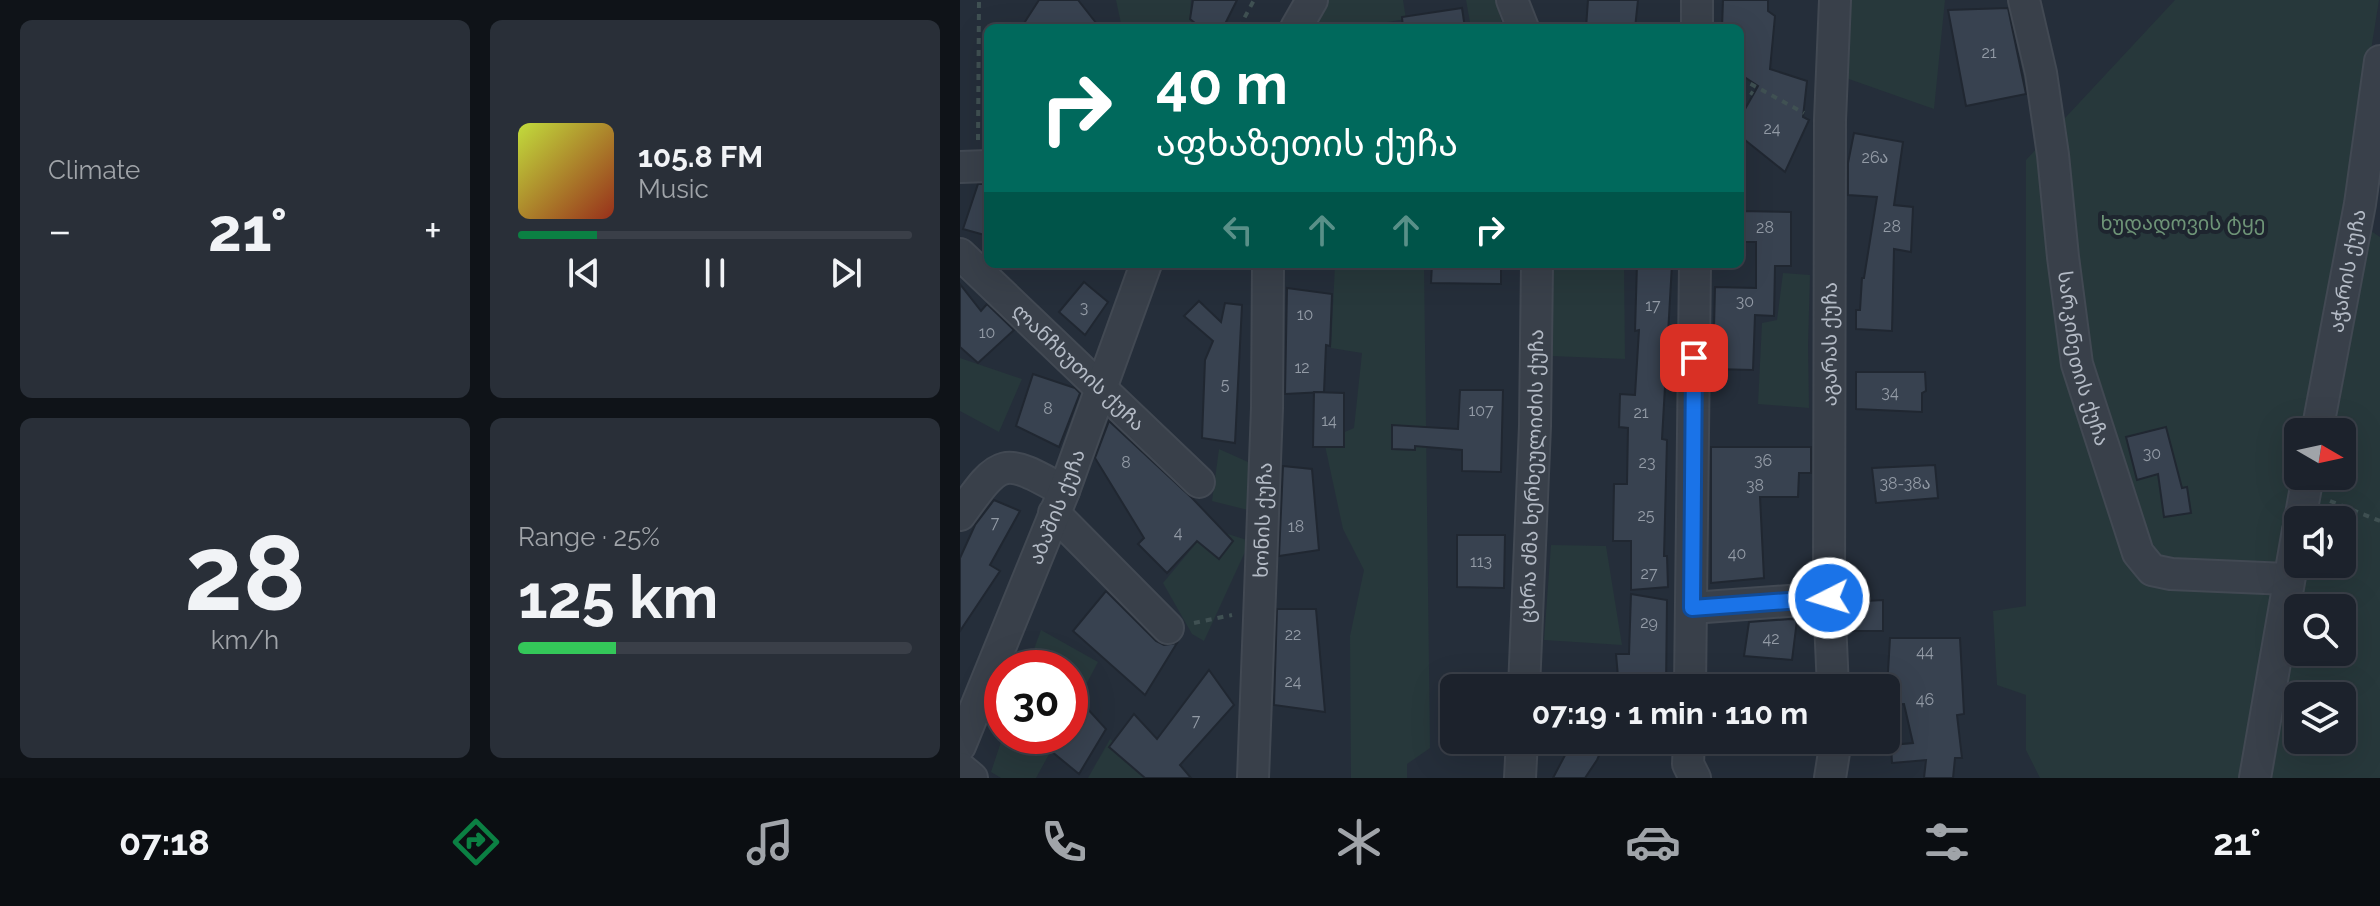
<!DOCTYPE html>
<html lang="en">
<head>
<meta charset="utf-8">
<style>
  body { margin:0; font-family:Raleway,"Noto Sans Georgian",sans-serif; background:#292f38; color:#f1f3f6; height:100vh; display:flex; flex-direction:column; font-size:30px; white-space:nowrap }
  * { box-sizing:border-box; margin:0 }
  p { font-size:26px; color:#a0a4a9 }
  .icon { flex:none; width:44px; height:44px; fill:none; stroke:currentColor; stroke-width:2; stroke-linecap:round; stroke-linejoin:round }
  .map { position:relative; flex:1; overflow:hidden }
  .panel { display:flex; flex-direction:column; gap:20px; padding:20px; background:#0f1318; width:960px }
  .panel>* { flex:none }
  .banner { position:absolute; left:24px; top:24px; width:760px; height:244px; border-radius:12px; box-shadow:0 8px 32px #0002,0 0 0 2px #3a3f48; background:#00695c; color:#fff; overflow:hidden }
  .needle { width:52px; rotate:99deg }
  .tools { position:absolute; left:1324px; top:418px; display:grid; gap:16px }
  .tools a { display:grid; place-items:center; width:72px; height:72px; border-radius:12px; background:#1c222c; box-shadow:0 8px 32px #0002,0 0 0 2px #3a3f48; font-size:40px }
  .speed { position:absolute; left:24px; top:650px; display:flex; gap:16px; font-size:40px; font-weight:700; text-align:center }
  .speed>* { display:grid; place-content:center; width:104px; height:104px; border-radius:50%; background:#1c222c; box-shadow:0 8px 32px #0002,0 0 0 2px #3a3f48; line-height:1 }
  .speed .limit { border:12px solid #d22; background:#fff; color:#111 }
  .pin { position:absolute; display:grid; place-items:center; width:68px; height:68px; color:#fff; margin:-34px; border-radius:16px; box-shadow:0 4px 12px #0006 }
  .me { position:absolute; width:88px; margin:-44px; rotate:265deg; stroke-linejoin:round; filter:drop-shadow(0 0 6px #0008) }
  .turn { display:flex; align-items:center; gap:28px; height:168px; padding:0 40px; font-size:36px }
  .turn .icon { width:104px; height:104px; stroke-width:2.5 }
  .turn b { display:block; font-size:56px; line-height:68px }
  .lanes { display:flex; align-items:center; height:76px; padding:0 40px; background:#0003; justify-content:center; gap:40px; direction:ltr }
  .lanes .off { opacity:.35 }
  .big { font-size:60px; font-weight:700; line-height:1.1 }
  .panel .tile { flex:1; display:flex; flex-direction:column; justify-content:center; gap:12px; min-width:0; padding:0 28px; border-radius:12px; background:#292f38 }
  .panel .dial { align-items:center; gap:0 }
  .dial b { font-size:104px; line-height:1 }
  .song { display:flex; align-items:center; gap:24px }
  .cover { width:96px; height:96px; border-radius:12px; background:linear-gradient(135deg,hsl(70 70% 55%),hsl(10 70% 35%)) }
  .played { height:8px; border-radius:4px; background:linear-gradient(90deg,#0b8043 20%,#3a3f48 20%) }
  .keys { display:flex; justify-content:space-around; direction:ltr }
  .heat { display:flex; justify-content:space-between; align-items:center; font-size:44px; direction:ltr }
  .charge { height:12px; border-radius:6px; background:linear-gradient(90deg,#34c759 25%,#3a3f48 0) }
  .panel .tiles { flex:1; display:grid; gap:20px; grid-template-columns:repeat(2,1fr) }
  .trip { position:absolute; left:480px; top:674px; width:460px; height:80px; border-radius:12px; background:#1c222c; box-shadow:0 8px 32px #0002,0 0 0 2px #3a3f48; font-weight:700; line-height:80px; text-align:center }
  .tab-bar { display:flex; height:128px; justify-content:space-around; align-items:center; background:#0b0e12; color:#a0a4a9 }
  .tab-bar .icon { width:56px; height:56px }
  .tab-bar .active { color:#0b8043 }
  .tab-bar b { font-size:36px; color:#f1f3f6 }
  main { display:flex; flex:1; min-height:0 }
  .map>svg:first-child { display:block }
  .green { fill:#27383b; fill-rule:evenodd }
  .building { fill:#384250; stroke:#202731; stroke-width:2 }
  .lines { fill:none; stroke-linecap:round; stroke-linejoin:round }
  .minor-casing { stroke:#424953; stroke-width:34 }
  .path { stroke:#405153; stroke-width:4; stroke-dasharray:6 6; stroke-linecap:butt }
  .minor { stroke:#39404a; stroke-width:30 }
  .route-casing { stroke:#114b97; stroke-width:20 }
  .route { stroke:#1a73e8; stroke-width:14 }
  .labels { text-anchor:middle; stroke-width:8; stroke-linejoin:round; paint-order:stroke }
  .number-label { font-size:16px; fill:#939ba6 }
  .park-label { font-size:20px; fill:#6e9477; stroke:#1e252f }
  .street-label { font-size:20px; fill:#b4bbc6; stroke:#1e252f }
</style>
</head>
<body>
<main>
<section class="panel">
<div class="tiles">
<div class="tile"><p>Climate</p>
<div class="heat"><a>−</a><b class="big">21°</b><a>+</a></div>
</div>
<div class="tile">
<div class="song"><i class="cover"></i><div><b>105.8 FM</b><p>Music</p></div></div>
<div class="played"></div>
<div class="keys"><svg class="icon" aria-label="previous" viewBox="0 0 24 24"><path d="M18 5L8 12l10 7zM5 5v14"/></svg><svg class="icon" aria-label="pause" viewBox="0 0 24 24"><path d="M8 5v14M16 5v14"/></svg><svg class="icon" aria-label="next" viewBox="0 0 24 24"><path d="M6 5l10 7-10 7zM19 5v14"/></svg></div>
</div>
<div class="tile dial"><b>28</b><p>km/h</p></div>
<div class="tile"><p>Range · 25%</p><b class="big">125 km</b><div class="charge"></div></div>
</div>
</section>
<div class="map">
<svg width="1420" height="778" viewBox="0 0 1420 778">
  <rect width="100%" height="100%" fill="#252e3a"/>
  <g class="green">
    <polygon points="156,0 231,0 230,19 241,28 162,28"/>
    <polygon points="355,0 443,0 446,19 391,28 342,28"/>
    <polygon points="506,0 536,0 543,28 511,28"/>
    <polygon points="887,0 985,0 974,109 886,78"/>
    <path d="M1215,0H1419L1350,432H1338V476H1352L1363,489L1365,476H1382V432H1374L1411,231L1420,237V778H1080L1066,750V695L1037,685L1033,611L1066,606V160ZM1338,520H1382V564H1338ZM1338,608H1382V652H1338ZM1338,696H1382V740H1338Z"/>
    <polygon points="375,264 464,264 470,748 447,764 447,778 391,778 390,636 404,570 383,529 364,441 394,428 402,353 371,348"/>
    <polygon points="593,264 664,264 665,359 591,356"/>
    <polygon points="823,273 850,275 848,345 849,408 798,404 802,323 817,320"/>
    <polygon points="0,358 62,379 39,432 0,411"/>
    <polygon points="259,449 297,466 292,511 252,501"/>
    <polygon points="249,528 290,541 244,641 232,634 203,583"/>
    <polygon points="591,545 646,546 662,645 584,640"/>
    <polygon points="81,630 138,662 110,715 110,668 67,668"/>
    <polygon points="43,736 99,736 76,778 41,778 31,772"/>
    <polygon points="150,739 194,778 128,778"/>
  </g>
  <g class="building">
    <polygon points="79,0 118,0 140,28 61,28"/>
    <polygon points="233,0 277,0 263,28 241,28 230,19"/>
    <polygon points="628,0 678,0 675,28 626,28"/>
    <polygon points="763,0 808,0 808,11 815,16 810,69 847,81 843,117 849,120 825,172 780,136 780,118 798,86 780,74 780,28 762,28"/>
    <polygon points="502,8 505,28 443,28 442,17"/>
    <polygon points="1048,8 1066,94 1006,106 988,10"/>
    <polygon points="894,133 943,142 934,205 953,207 951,252 934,249 932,331 896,329 896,310 900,310 902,278 904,278 917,197 888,195 888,163"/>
    <polygon points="18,184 28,184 28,236 3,229"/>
    <polygon points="780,211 831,212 831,266 815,266 814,316 795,315 793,370 753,369 755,287 796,288 796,242 780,242"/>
    <polygon points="472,264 541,264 541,284 471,283"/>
    <polygon points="677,264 712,264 702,439 707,440 704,556 707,556 708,587 671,590 671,541 653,541 654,484 667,484 668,428 659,427 660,394 675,395 679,330 675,331"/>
    <polygon points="124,282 148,302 125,335 99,312"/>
    <polygon points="0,284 21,311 27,304 54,330 18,363 0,347"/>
    <polygon points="327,288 372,294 370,346 366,345 364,392 325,394"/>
    <polygon points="239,301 261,322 265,303 282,305 275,443 242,438 245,360 253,341 224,316"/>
    <polygon points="896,372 965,372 966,391 962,393 962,412 896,409"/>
    <polygon points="73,374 115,388 120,393 99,447 56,426"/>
    <polygon points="500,390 543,390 541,472 502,471 502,450 455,446 455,450 432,449 432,425 498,429"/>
    <polygon points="354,392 384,393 384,447 353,447"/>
    <polygon points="149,421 232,498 273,541 259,559 237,541 207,573 178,544 184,538 135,458"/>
    <polygon points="1206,427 1222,488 1227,487 1231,513 1204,517 1198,474 1177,480 1166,437"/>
    <polygon points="751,447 851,447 851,473 839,473 838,497 800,497 804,578 751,583"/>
    <polygon points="975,465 978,498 916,503 912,468"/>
    <polygon points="323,466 352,469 359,550 319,556"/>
    <polygon points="34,500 60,511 30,565 40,571 0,631 0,558 15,525"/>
    <polygon points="497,535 545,535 544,588 497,587"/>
    <polygon points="146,591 196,641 204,645 217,643 185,695 113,631"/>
    <polygon points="671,594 707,600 706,688 659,688 656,654 669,654"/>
    <polygon points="923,600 923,631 888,631 887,602"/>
    <polygon points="317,609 356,609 365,712 314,705"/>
    <polygon points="831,619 837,620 832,660 784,656 789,622"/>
    <polygon points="930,638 1000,638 1004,714 997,715 1002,758 995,758 993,778 964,778 966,760 932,763 931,745 953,743 944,704 926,705"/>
    <polygon points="249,670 274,705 220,765 231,778 185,778 149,747 174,714 197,739"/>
    <polygon points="125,706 146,729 119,774 91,751 102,736 110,736 110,726"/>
    <polygon points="613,740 646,740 637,760 625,778 593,778"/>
  </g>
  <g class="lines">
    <defs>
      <g id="minor">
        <polyline points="552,0 563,28"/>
        <path id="s1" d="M1064,0L1081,73L1093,155L1103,257L1117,364L1178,553L1192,570L1211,574L1329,579"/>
        <polyline points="336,28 352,0"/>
        <polyline points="737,28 737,0"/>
        <polyline points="0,167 28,166"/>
        <path id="s2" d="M0,254L239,482"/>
        <path id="s3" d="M1357,432L1400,204L1420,61"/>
        <polyline points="94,513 208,628"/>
        <path d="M0,515C41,458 42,456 104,491"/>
        <polyline points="1340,520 1348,476"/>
        <polyline points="732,608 869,598"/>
        <path id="s4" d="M564,688L575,426L577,264"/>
        <polyline points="730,688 735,264"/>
        <path id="s5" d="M873,688L869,598L870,120L875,0"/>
        <polyline points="729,740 728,764 735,778"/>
        <path id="s6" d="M0,746L104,491L186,264"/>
        <polyline points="0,768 12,778"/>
        <path id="s7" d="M293,778L307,408L308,264"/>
        <polyline points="560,778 562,740"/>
        <polyline points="870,778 876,740"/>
        <polyline points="1295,778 1338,530"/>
      </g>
    </defs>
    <use href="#minor" class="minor-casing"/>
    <g class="path">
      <polyline points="279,28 294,0"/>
      <polyline points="780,78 844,113"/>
      <polyline points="780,86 793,94"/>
      <polyline points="18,140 19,0"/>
      <polyline points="1370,501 1420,521"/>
      <polyline points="234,623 272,615"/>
    </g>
    <use href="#minor" class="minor"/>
  </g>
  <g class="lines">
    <defs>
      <polyline id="route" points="734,358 732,608 869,598"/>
    </defs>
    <use href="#route" class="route-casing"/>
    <use href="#route" class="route"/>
  </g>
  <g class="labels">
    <g class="number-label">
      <text x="1029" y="58">21</text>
      <text x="812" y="134">24</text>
      <text x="915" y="163">26ა</text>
      <text x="932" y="232">28</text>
      <text x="805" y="233">28</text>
      <text x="785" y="307">30</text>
      <text x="693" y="311">17</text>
      <text x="124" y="313">3</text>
      <text x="345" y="320">10</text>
      <text x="27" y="338">10</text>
      <text x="342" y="373">12</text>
      <text x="265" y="390">5</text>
      <text x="930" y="398">34</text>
      <text x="88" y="414">8</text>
      <text x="521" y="416">107</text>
      <text x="681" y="418">21</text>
      <text x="369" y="426">14</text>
      <text x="1192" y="459">30</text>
      <text x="803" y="466">36</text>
      <text x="166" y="468">8</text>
      <text x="687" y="468">23</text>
      <text x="945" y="489">38-38ა</text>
      <text x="795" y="491">38</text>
      <text x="686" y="521">25</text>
      <text x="35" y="528">7</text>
      <text x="336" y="532">18</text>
      <text x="218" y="538">4</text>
      <text x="777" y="559">40</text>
      <text x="521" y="567">113</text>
      <text x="689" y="579">27</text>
      <text x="689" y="628">29</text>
      <text x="333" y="640">22</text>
      <text x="811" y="644">42</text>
      <text x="965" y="657">44</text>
      <text x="333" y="687">24</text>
      <text x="965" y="705">46</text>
      <text x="236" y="726">7</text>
    </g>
    <g class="park-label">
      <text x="1223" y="230">ხუდადოვის ტყე</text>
    </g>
    <g class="street-label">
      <text dy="7" stroke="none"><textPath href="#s3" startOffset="164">აჭარის ქუჩა</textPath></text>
      <text dy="7" stroke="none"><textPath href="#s5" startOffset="344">აგარას ქუჩა</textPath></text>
      <text dy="7" stroke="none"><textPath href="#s1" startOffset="364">სარკინეთის ქუჩა</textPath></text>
      <text dy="7" stroke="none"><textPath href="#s2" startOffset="164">ლანჩხუთის ქუჩა</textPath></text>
      <text dy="7" stroke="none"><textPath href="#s4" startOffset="212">ცხრა ძმა ხერხეულიძის ქუჩა</textPath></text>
      <text dy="7" stroke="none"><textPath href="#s6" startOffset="258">აბაშის ქუჩა</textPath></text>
      <text dy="7" stroke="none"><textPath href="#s7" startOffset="258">ხონის ქუჩა</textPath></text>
    </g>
  </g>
</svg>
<div class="tools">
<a><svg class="needle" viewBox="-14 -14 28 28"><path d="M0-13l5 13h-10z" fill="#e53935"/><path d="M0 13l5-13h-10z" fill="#a0a4a9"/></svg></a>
<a><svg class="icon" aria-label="sound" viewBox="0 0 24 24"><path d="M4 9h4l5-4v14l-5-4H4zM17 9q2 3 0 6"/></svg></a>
<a><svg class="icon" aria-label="search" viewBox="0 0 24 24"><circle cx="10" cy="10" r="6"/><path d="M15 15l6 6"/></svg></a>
<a><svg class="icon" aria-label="layers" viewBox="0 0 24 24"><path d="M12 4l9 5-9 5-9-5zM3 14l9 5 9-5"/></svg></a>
</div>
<div class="speed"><div class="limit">30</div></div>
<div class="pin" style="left:734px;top:358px;background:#d93025"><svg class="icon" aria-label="arrive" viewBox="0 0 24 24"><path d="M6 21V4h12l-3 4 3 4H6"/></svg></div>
<svg class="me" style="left:869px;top:598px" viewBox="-20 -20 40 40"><circle r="17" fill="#1a73e8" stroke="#fff" stroke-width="3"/><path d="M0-11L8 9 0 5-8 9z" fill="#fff"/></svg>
<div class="trip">07:19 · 1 min · 110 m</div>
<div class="banner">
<div class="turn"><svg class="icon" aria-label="right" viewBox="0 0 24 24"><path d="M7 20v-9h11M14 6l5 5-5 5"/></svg><div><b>40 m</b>აფხაზეთის ქუჩა</div></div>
<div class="lanes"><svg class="icon off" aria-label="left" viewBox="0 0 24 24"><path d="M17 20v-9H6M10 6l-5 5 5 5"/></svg><svg class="icon off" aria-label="ahead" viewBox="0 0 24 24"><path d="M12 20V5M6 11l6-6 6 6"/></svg><svg class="icon off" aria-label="ahead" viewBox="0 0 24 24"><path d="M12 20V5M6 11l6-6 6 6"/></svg><svg class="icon" aria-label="right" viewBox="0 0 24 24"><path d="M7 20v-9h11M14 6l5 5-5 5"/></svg></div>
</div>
</div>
</main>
<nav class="tab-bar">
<b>07:18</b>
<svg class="icon active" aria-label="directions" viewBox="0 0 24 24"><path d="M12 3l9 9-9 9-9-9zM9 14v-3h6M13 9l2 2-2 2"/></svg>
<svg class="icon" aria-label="music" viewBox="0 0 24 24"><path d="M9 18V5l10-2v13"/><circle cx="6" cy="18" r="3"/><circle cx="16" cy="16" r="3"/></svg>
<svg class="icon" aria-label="phone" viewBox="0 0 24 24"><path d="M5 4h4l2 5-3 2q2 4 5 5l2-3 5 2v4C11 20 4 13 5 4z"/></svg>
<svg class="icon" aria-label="climate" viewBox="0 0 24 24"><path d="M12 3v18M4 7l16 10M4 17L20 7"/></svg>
<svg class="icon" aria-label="car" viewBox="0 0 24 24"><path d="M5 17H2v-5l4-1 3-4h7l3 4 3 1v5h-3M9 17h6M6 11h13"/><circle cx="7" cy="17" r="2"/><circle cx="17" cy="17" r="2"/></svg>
<svg class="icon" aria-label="filters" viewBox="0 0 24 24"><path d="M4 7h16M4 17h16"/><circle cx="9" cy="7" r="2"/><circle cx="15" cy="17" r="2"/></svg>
<b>21°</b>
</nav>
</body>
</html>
